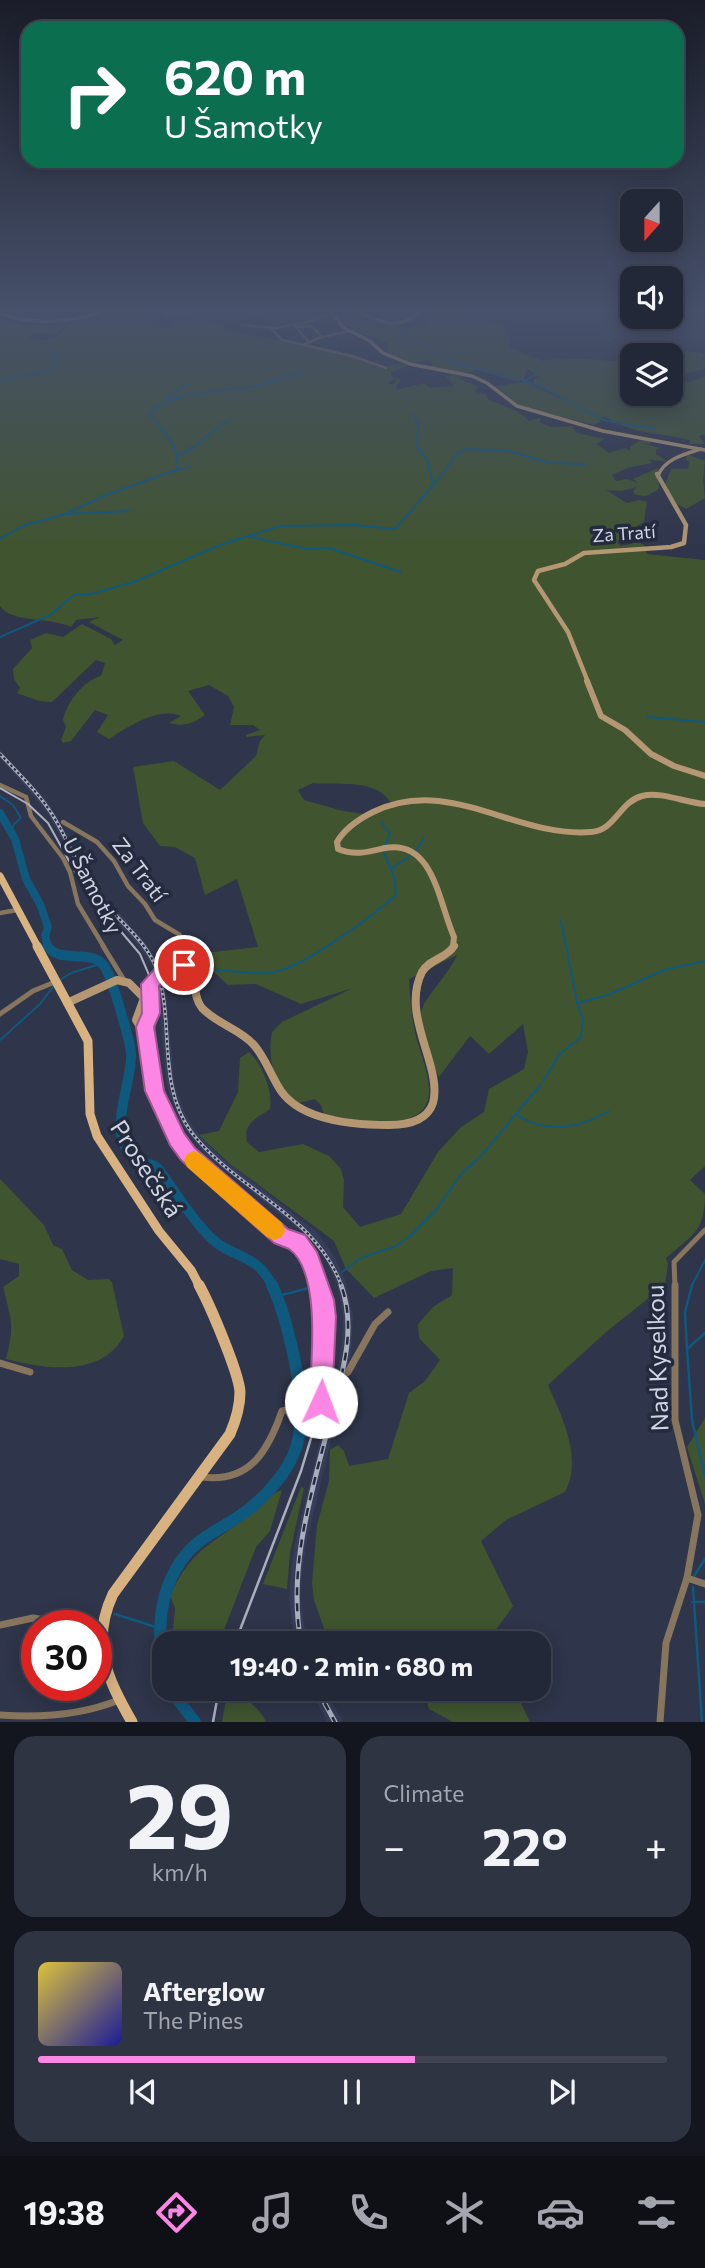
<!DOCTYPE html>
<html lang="en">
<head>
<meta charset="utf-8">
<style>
  body { margin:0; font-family:Commissioner,sans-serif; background:#2f3443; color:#f1f3f6; height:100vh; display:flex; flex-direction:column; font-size:26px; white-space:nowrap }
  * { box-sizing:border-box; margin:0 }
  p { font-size:23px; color:#a3a6ae }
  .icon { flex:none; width:38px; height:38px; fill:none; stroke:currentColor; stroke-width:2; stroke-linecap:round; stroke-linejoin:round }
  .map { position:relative; height:1722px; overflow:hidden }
  .sheet { display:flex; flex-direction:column; gap:14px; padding:14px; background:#13161f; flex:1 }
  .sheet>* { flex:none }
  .banner { position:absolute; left:21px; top:21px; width:663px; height:147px; border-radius:21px; box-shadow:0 4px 18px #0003,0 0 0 2px #404453; background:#0b6e4f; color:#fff; overflow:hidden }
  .needle { width:46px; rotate:201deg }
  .controls { position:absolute; left:620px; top:189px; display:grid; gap:14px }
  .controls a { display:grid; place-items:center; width:63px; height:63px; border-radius:14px; background:#232838; box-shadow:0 4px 18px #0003,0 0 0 2px #404453; font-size:35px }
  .speed { position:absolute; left:21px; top:1610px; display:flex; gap:14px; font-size:35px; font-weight:700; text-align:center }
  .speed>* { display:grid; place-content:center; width:91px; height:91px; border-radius:50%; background:#232838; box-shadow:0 4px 18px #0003,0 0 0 2px #404453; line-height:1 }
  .speed .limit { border:10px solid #d22; background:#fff; color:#111 }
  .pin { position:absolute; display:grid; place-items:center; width:60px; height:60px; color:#fff; margin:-30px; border:4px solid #fff; border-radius:50%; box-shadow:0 2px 7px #0007 }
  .me { position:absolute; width:77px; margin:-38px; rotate:2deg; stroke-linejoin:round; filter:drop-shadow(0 0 5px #0008) }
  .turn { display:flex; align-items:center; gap:24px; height:147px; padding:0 28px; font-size:32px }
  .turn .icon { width:91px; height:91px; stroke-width:2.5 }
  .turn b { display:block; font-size:49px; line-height:60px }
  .big { font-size:52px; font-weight:700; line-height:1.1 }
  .sheet .widget { flex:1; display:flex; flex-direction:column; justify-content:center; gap:10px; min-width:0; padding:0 24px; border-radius:21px; background:#2f3443 }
  .sheet .dial { align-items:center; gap:0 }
  .dial b { font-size:91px; line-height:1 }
  .song { display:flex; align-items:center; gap:21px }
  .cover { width:84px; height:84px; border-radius:10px; background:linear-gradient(135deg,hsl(50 70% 55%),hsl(240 70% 35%)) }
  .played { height:7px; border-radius:4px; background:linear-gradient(90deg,#fc86e3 60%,#404453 60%) }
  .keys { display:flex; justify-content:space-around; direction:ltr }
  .heat { display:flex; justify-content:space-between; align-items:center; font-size:38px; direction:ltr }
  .sheet .tiles { flex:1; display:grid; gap:14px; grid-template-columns:1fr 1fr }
  .widget:last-child { grid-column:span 2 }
  .trip { position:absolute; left:152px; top:1631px; width:399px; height:70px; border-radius:21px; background:#232838; box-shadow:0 4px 18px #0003,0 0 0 2px #404453; font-weight:700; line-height:70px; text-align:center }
  .dock { display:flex; height:112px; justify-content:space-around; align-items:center; background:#0e1016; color:#a3a6ae }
  .dock .icon { width:49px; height:49px }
  .dock .current { color:#fc86e3 }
  .dock b { font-size:32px; color:#f1f3f6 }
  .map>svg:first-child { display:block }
  .built { fill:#353d58 }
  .green { fill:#40542f; fill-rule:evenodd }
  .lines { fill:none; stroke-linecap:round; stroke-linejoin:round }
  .stream-far1 { stroke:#0f597f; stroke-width:2 }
  .stream { stroke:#0f597f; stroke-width:2.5 }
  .river-far2 { stroke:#0f597f; stroke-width:8 }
  .river-far1 { stroke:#0f597f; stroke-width:10 }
  .river { stroke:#0f597f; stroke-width:12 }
  .street-far3 { stroke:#88755e; stroke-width:2.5 }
  .street-far2 { stroke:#88755e; stroke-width:4.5 }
  .street-far1 { stroke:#88755e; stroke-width:5 }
  .street { stroke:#88755e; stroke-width:7 }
  .secondary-far3 { stroke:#b59873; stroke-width:3.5 }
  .secondary-far2 { stroke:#b59873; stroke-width:4.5 }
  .secondary-far1 { stroke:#b59873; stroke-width:6 }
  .secondary { stroke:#b59873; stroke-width:8 }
  .primary-far2 { stroke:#d9b282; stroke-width:7 }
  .primary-far1 { stroke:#d9b282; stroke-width:9 }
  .primary { stroke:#d9b282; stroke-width:11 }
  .tram-far1 { stroke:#aaaebd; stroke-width:2 }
  .tram { stroke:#aaaebd; stroke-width:2.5 }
  .rail-far1-casing { stroke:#aaaebd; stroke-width:3.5 }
  .rail-casing { stroke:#aaaebd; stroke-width:5 }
  .rail-far1 { stroke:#252b3f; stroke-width:2; stroke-dasharray:2.5; stroke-linecap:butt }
  .rail { stroke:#252b3f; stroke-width:2.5; stroke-dasharray:8; stroke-linecap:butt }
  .route { fill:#fc86e3; stroke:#a45794; stroke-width:2 }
  .slow { fill:#f59e0b }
  .labels { text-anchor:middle; stroke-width:7; stroke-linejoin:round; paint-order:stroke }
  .far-street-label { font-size:18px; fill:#d1d5e2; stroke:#252b3f }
  .street-label { font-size:21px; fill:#d1d5e2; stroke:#252b3f }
  .near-street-label { font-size:24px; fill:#d1d5e2; stroke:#252b3f }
</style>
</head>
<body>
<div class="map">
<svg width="705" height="1722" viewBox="0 0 705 1722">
  <rect width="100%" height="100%" fill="#2f354a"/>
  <g class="built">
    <polygon points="0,750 47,801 95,885 143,940 156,959 165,985 175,1086 184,1111 194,1129 220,1156 317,1232 335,1257 346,1282 353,1316 351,1356 306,1545 302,1572 300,1599 307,1643 295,1643 289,1600 291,1571 295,1543 341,1354 343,1316 337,1285 327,1262 310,1238 207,1156 182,1125 167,1088 157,987 149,962 137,944 93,895 47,812 0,758"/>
    <polygon points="310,1689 324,1689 343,1722 327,1722"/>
  </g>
  <g class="green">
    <path d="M107,313L149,315L157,318L152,323L163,328L172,327L170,324C186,316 215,319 228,330L350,356L382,368L401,363L408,366L391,372L392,377L397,378L389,382V384H394L398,378L401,381L396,386L397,390L424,383L430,388L454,386L446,376H452L450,374L469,379L453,376C461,380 470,382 478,387L475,392L486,394L488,399C505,408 515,407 529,421L540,418V423L552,427L574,426L572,428L577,433L604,439L596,444L609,453L625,448L630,451V447L641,440L651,441L650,444L642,443L660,448L656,450V454L667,461L649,460L653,463L627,468L612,475L616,481L627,479L638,483L633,479L658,468L659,489L646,496L635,495L633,491L637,487L621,491L606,490L627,503L639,500L647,502L644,522L625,533L617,542L621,546L639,542L645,546L647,554L705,560V1166L690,1180L705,1194C705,1232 692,1235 666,1258L668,1264L665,1285L605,1333L548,1385C562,1417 583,1458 565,1492L506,1520L481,1541L513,1606L495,1631L494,1643H329L314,1600L312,1583L317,1525L329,1481L330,1450L338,1445L344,1451L349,1466L388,1459L409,1393L425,1381L440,1360L419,1338L418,1324L433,1307L452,1295L453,1268L431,1271L374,1298L346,1269L334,1241L229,1163L199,1135L219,1131L238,1092L240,1058L249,1052C263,1065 273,1091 270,1109C256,1119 243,1123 247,1142L259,1152L303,1144L329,1156L341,1169L344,1180L343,1207L360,1227L401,1214L438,1152L461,1127L484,1112L489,1089L524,1069L528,1052L523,1024L489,1054L470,1036L439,1077C432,1061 415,1026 422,1009C427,995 450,972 457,955L409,979C410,996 411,1014 415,1032C421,1062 451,1112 399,1121C376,1125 348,1118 324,1115L321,1105L315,1099L299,1103C274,1087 267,1060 272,1032L282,1022L353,988L301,1004L256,984L228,985L205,964L203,953L258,947L237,879L205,895L195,858L175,847L160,846L143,823L133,767L174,761L220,790L256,756L260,741L265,735L247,737L246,735L260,730L253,725H230L234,707L228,696L209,685L188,691L205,715C192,724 185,727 169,723L181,716C159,706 127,727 109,739L97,732L108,715L95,710L71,741L63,743L61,740L66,727L63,720C67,702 83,681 101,676L105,663L96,660L52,702L39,701L17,693L20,688L14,679L13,669L32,648L30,640L46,633L63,637L82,624L111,639L115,645L123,640L89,622L100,617L76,620L71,627C51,617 11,623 0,606V318L12,323L2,328L14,323L26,326L67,324L58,334L35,333L28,338L46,341L52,337L57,338L69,323ZM313,783C341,786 377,777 393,806L371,815L343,811L304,800L298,790Z"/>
    <path d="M434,313H464L465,317L506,326L510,348L543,361L560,358L559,360C584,356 607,363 632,361V394H665L678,399L670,392L669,348L705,354V357H697L705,360V369L672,376L673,380L685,383L705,377V434L699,436L705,444H689L690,440C666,434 636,434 613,421C607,418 607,416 599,418L601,422L593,425L521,406L495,386L526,382L566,401L535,384L533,381L538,376L527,368L524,379L517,381L477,370L462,373L428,367L433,364L431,361L408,363L389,354L387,348L389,344C371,335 354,334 338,319L364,316L401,329L429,325L428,319Z"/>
    <polygon points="688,455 705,461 703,479 705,498 686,509 677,504 664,487 671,469 688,469 689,462 685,459"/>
    <path d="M0,1179L44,1225L53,1245L62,1249L72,1270L88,1280L109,1279L112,1282L124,1336C101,1378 44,1369 6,1359C15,1325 11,1319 3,1287L19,1276V1264L0,1259Z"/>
    <polygon points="705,1418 705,1504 687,1447"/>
    <polygon points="301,1487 304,1488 290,1553 287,1589 263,1584"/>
    <path d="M282,1490L270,1531L256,1547L219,1643H172L175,1608L170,1596C191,1549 211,1545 248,1516C260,1507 268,1494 282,1490Z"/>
    <path d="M228,1689H243C249,1706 260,1708 266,1722H222Z"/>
    <polygon points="424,1689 514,1689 530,1722 453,1722 429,1709"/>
  </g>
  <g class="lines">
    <g class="stream-far1">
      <polyline points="380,313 386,320"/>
      <polyline points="198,317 199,322"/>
      <polyline points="391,325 449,360"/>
      <polyline points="451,362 520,380"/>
      <polyline points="522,380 549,390 603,420 654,429"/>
      <polyline points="0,381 53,370 56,361 51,349"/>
      <polyline points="524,381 536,375"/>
      <polyline points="172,400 166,398 188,384"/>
      <polyline points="176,457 191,449 231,418"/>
      <polyline points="177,470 189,467"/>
      <polyline points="436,482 457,454 467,449 509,451 550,463 585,464"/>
      <polyline points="67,514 129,511"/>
      <polyline points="250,537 308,549 330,548 401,572"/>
      <path d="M0,539L22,526L65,514L106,495L176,470C181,445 163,431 149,413C179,389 220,392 256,386C272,383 288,375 304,372"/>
      <polyline points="0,637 50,615 74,595 91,594 134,582 220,545 280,526 354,525 395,529 435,483 431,478 427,459 416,446 419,426 414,414"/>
      <polyline points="647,717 705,722"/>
      <polyline points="0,796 13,805 21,818 14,824 11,833"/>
      <polyline points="381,822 390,834 385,845"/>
      <polyline points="415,852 424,838"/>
      <polyline points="392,868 411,855"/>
      <polyline points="561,921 577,1002"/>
      <path d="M194,970C219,967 243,975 269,973C301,970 371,917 396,895L394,877L383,850"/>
      <polyline points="60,980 71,973 103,963"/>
      <polyline points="0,1040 40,1004 53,987"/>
      <polyline points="543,1081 560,1054 581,1037 583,1019 577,1003 608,995 664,970 705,961"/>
      <path d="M516,1115C548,1134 578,1129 609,1111"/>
      <polyline points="342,1272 361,1258 396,1246 409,1237 436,1210 461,1174 481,1156 541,1084"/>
      <polyline points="691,1287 705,1260"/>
    </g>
    <g class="stream">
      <polyline points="278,1296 309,1288"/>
      <polyline points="705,1333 687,1349 692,1420 705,1477"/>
      <polyline points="687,1349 685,1312 692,1285"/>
      <polyline points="694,1576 705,1559"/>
      <polyline points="693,1587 702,1722"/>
      <polyline points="692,1602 705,1602"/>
      <polyline points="115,1614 159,1628"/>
    </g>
    <polyline class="river-far2" points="0,813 15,839 26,879 40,904 48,927 45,936 48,947"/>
    <path class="river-far1" d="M47,946C61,966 96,945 107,971C113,983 130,1040 131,1053C133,1083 106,1130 132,1156C138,1163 149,1162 156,1167C161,1170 165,1179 169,1184C182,1202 195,1223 212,1239C234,1259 257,1253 273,1287"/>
    <g class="river">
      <path d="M164,1674C157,1636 158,1594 181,1561C199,1534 230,1526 253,1506C307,1458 307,1423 294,1357C288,1331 283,1309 272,1285"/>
      <polyline points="170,1689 195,1722"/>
    </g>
    <g class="street-far3">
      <polyline points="329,313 313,321 271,329 282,340 352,356 386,368"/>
      <polyline points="258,316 261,313"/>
      <polyline points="241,325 274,328"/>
      <polyline points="295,326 308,341"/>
      <polyline points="297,327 311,326 322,337 305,344"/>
      <polyline points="322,337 351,331"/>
    </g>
    <g class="street-far2">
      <polyline points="0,785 26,797 31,816 63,858 70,872 78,904 104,947"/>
      <polyline points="63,822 97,842 114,861 128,886 145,904 155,920 180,935 177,947"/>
      <polyline points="0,913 17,910"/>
    </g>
    <g class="street-far1">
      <polyline points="103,946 124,980"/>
      <polyline points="165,968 178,946"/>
      <polyline points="0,1014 33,991 55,982"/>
      <path d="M145,1028C157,1139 188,1156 267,1224C271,1227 275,1232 280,1235C285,1239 294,1239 298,1244C309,1255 315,1273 319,1287"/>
      <polyline points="675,1287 674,1262 705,1230"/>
    </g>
    <g class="street">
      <polyline points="0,1363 30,1372"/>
      <polyline points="321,1390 348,1372 375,1324 388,1312"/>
      <path d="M202,1477C250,1483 268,1451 282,1411L321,1402L325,1317L319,1285"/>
      <polyline points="687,1578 705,1584"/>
      <polyline points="0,1625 33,1618 85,1626"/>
      <path d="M0,1715C40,1718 82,1715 119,1700"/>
      <polyline points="660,1722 666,1643 687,1578 698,1515 675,1420 675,1285"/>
    </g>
    <g class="secondary-far3">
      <polyline points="166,313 188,313"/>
      <polyline points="331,313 344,328 370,341 383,353 410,364 472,376 487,383 517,406 603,431 705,450"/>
      <path d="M360,313C380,322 400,330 418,313"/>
      <path d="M0,314C35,325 64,323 99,313"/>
      <path d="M658,476C664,459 685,454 701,449"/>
    </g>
    <polyline class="secondary-far2" points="588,682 568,632 534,580 538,571 565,564 584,553 671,547 684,543 686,525 657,474"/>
    <g class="secondary-far1">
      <polyline points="587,681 601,716 625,730 651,754 674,766 705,776"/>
      <path d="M453,947L454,937C439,904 434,839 385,848C368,852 355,856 338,849L337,842C345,828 359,819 373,812C450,775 514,838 591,832C616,830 619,802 642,796C662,791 685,803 705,804"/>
    </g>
    <path class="secondary" d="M67,1003L117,980L129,983L144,998L136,1020L139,1025L145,1027L151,1013L150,984L165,969L184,965C199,976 191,995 202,1008C217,1024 240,1029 254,1045C266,1059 271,1076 281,1091C302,1121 355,1125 389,1125C406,1125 427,1121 433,1103C443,1066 400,1016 422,972C429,959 446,959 454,946"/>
    <polyline class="primary-far2" points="0,876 38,947"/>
    <polyline class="primary-far1" points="37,946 88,1041 90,1114 97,1136 159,1231 191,1270 200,1287"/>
    <path class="primary" d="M132,1722C107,1678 90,1643 113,1594L230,1434C236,1420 240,1408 240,1392C239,1373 210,1305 199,1285"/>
    <polyline class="tram-far1" points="0,788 28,804 48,823 84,888 140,954 152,982 156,1001 154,1031 163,1092 180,1133 206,1166 291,1240 306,1267 313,1287"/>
    <g class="tram">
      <polyline points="235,1643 301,1471 312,1435 318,1332 312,1285"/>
      <polyline points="213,1722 219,1689"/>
    </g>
    <defs>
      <path id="rail-far1" d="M0,754C20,775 40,794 55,819C69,842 77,867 93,889C113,918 147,938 158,973C174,1024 157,1087 192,1133C237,1191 316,1214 342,1287"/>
      <g id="rail">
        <path d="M301,1643C288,1571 309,1502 327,1432C338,1385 359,1334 341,1285"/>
        <polyline points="317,1689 335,1722"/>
      </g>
    </defs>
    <use href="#rail-far1" class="rail-far1-casing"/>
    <use href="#rail" class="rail-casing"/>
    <use href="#rail-far1" class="rail-far1"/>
    <use href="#rail" class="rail"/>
  </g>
  <linearGradient id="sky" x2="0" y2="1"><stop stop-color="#1a1d29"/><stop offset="0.56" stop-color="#47516b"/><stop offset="1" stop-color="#47516b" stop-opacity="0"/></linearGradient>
  <rect width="705" height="554" fill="url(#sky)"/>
  <path class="route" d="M184,959L190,961L192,965L190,970L170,975L159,986L160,1013L154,1027L164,1091L184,1133L195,1148L288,1229L305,1235L317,1252L334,1300L336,1317L332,1402L329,1410L321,1413L312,1410L309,1402C311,1366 322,1272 289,1249C285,1247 278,1245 274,1243L181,1160L170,1145L145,1091L136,1027L142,1013L141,984L159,964Z"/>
  <polygon class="slow" points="194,1151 201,1154 282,1223 285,1230 282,1237 274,1240 267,1237 187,1167 184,1160 187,1154"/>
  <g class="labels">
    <g class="far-street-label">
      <text transform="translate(624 534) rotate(-4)" y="6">Za Tratí</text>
    </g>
    <g class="street-label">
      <text transform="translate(139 870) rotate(53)" y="7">Za Tratí</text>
      <text transform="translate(92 886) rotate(63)" y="7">U Šamotky</text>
    </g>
    <g class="near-street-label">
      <text transform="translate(146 1169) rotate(57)" y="8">Prosečská</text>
      <text transform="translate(658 1358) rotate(-92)" y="8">Nad Kyselkou</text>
    </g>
  </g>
</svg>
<div class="controls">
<a><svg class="needle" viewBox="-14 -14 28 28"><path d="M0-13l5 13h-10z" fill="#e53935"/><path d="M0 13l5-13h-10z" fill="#a3a6ae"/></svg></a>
<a><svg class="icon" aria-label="sound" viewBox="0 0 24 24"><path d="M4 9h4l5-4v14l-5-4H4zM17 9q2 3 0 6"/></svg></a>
<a><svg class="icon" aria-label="layers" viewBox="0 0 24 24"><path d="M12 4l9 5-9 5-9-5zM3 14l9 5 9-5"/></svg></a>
</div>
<div class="speed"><div class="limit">30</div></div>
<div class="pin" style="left:184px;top:965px;background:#d93025"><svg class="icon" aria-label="arrive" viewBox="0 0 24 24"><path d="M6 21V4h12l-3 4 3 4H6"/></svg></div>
<svg class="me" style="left:321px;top:1402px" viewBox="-20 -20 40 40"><circle r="19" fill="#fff"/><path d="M0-13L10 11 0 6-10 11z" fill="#fc86e3"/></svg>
<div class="trip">19:40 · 2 min · 680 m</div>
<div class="banner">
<div class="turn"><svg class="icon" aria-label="right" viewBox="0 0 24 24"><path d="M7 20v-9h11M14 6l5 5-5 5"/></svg><div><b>620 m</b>U Šamotky</div></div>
</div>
</div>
<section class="sheet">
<div class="tiles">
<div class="widget dial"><b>29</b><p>km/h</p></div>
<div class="widget"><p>Climate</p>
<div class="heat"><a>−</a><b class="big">22°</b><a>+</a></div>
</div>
<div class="widget">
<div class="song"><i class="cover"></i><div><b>Afterglow</b><p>The Pines</p></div></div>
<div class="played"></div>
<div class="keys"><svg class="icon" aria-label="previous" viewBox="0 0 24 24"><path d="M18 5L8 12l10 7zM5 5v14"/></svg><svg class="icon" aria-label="pause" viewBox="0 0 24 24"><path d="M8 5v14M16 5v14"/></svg><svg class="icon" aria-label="next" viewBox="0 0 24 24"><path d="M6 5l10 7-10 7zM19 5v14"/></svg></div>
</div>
</div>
</section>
<nav class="dock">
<b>19:38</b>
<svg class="icon current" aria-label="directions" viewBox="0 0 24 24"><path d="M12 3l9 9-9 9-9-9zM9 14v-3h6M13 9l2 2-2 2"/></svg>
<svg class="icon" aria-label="music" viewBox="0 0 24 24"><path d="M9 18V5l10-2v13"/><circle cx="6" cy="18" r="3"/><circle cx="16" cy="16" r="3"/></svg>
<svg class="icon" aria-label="phone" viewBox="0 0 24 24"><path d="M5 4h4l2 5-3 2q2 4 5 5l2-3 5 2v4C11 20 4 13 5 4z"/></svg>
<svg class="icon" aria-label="climate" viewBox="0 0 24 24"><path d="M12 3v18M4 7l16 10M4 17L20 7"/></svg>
<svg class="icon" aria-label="car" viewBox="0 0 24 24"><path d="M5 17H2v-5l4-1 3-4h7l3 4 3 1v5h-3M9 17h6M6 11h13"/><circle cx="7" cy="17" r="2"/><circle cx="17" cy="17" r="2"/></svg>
<svg class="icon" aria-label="filters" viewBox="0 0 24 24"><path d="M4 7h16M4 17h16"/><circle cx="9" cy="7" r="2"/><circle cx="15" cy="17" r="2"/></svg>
</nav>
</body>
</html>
